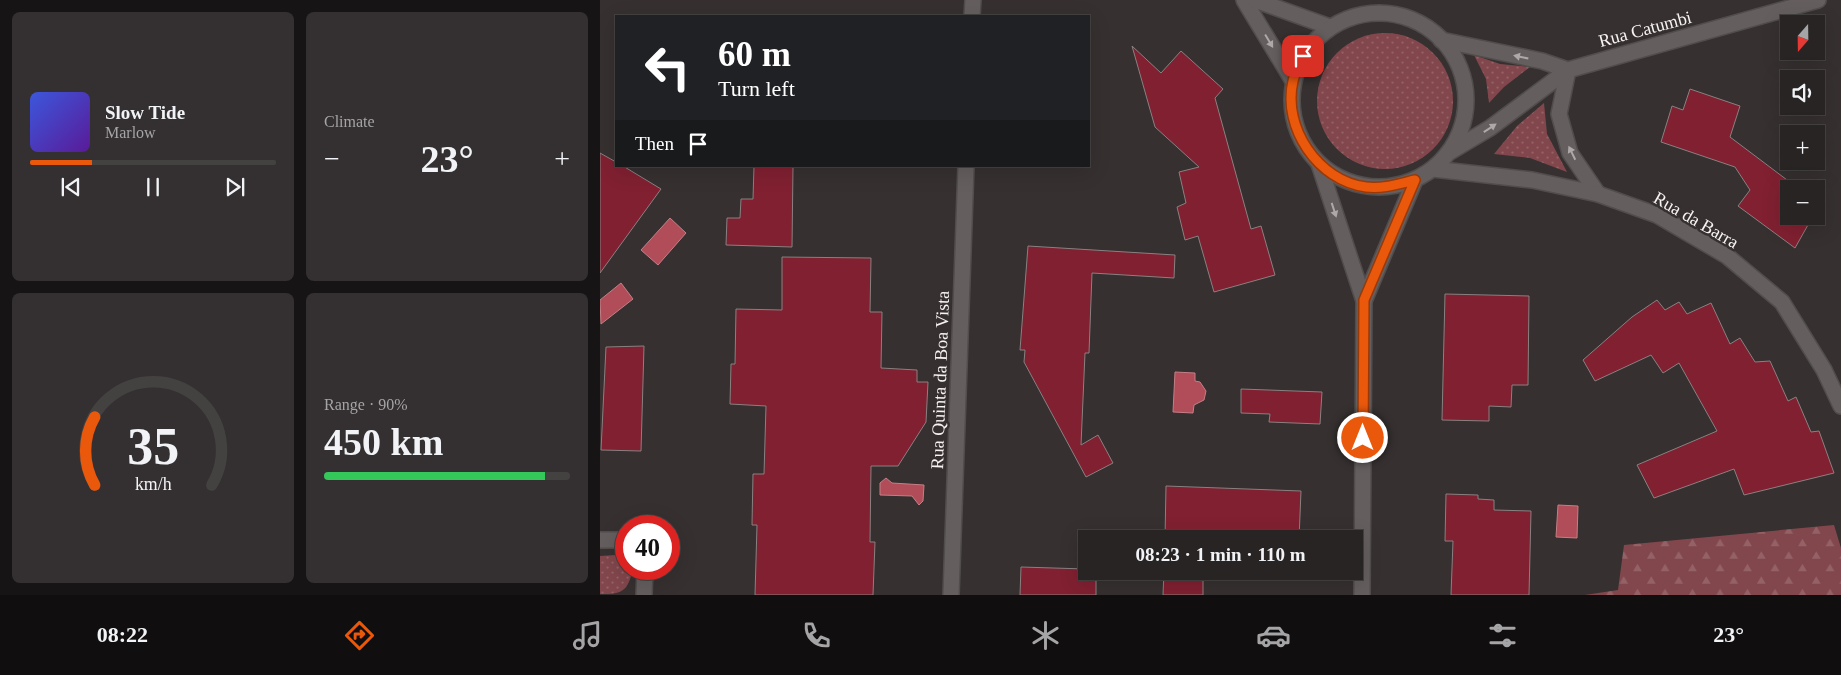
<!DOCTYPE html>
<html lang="en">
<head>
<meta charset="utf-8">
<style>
  body { margin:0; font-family:"Times New Roman",serif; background:#343031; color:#f1f3f6; height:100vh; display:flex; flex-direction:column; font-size:19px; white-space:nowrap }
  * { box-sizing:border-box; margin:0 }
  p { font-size:16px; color:#a5a4a6 }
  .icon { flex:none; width:28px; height:28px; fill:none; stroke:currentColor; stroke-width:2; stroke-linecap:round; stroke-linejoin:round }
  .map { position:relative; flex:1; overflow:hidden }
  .drawer { display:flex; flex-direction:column; gap:12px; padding:12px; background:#161414; width:600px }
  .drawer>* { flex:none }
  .banner { position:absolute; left:15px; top:15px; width:475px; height:152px; border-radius:0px; box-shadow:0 5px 20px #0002,0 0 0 1px #444141; background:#202124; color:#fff; overflow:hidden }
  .needle { width:32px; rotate:200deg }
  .tools { position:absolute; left:1180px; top:15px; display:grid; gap:10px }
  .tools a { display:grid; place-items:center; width:45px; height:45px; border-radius:0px; background:#282424; box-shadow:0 5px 20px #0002,0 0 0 1px #444141; font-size:25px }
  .speed { position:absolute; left:15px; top:515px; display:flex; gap:10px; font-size:25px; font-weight:700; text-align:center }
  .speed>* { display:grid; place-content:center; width:65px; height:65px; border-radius:50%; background:#282424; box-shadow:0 5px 20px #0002,0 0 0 1px #444141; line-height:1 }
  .speed .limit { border:8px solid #d22; background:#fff; color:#111 }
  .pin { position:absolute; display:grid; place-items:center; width:42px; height:42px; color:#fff; margin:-21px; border-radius:10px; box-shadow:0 2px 8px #0006 }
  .me { position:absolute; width:55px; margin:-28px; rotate:0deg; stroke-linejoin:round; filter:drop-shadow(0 0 4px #0008) }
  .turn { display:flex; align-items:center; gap:18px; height:105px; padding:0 20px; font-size:22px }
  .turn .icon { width:65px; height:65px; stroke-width:2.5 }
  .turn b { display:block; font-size:35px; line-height:42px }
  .then { display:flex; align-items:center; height:48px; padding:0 20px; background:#0003; gap:10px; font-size:19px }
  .big { font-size:38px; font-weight:800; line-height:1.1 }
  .drawer .widget { flex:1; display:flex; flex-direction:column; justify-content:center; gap:8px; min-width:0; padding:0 18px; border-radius:8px; background:#343031 }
  .drawer .dial { align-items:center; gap:0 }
  .dial svg { height:130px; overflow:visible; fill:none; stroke:#444141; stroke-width:7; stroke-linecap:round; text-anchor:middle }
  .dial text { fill:#f1f3f6; stroke:none }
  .song { display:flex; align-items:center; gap:15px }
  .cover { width:60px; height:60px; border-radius:8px; background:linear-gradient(135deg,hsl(230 70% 55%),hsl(270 70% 35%)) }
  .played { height:5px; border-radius:2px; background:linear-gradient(90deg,#ea580c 25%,#444141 25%) }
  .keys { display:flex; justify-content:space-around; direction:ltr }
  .heat { display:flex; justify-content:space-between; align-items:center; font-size:28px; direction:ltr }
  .charge { height:8px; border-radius:4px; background:linear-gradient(90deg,#34c759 90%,#444141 0) }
  .drawer .tiles { flex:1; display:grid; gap:12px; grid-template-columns:repeat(2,1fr) }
  .trip { position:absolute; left:478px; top:530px; width:285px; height:50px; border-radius:0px; background:#282424; box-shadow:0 5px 20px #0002,0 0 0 1px #444141; font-weight:800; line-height:50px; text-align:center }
  .tab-bar { display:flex; height:80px; justify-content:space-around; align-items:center; background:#100e0e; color:#a5a4a6 }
  .tab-bar .icon { width:35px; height:35px }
  .tab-bar .active { color:#ea580c }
  .tab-bar b { font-size:22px; color:#f1f3f6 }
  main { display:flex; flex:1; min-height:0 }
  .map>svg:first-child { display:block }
  .forest { fill:url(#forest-firs) }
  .park { fill:url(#park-dots) }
  .water { fill:#b04d58; stroke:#c57f86 }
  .building { fill:#802031; stroke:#898181 }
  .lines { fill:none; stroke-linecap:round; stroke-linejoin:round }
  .street-casing { stroke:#514d4d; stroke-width:18 }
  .secondary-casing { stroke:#514d4d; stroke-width:18 }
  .street { stroke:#655e5e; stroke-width:15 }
  .secondary { stroke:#655e5e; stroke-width:15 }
  .oneway { fill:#aea8a8 }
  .route-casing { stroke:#983908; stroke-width:12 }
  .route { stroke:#ea580c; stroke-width:9 }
  .labels { text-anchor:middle; stroke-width:5; stroke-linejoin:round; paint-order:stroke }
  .street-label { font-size:18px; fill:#f7f3f3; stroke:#363030 }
</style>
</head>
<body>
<main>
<section class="drawer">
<div class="tiles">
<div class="widget">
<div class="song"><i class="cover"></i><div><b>Slow Tide</b><p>Marlow</p></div></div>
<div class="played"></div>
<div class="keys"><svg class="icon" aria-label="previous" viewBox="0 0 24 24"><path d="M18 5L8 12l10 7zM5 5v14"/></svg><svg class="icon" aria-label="pause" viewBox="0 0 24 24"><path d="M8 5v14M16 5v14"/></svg><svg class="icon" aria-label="next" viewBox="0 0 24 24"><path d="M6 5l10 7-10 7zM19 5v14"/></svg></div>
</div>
<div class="widget"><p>Climate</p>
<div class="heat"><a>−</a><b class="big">23°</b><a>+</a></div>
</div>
<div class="widget dial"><svg viewBox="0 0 100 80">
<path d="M14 69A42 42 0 1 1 86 69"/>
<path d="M14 69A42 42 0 0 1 14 27" stroke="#ea580c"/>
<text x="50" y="56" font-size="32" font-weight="700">35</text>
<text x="50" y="72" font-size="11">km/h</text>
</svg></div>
<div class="widget"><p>Range · 90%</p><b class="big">450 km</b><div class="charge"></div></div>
</div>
</section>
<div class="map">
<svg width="1241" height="595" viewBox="0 0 1241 595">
  <defs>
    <pattern id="forest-firs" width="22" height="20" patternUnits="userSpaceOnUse" patternTransform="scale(1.25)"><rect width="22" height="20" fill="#82474c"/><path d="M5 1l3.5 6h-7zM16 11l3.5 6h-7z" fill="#946266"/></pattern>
    <pattern id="park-dots" width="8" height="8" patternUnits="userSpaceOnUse" patternTransform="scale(1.25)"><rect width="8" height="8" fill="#82474c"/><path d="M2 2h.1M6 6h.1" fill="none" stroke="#946266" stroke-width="1.8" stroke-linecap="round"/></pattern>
  </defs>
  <rect width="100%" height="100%" fill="#363030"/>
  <polygon class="forest" points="1234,525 1241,548 1241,595 985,595 1018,590 1024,545"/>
  <g class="park">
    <circle cx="785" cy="101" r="68"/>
    <polygon points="874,55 900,64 930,67 904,87 889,103 886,79"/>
    <polygon points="944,103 947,134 967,172 930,158 894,154 917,126"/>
    <path d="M16,555L25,562L31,576C26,594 17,594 0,594V556Z"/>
  </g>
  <g class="water">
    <polygon points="70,218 86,233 58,265 41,250"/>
    <polygon points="21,283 33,299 1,324 0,300"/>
    <polygon points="575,372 595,373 595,381 600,382 606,391 604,400 594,405 593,413 573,412"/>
    <polygon points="286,478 292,483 324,485 323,501 319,505 312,496 280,495 280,483"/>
    <polygon points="958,505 978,506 977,538 956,537"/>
  </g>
  <g class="building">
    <polygon points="532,46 561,73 581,51 623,89 615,98 651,229 661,226 675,275 614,292 598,236 585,240 577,207 586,203 579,172 599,167 555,127"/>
    <polygon points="1090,89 1140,106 1130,137 1199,189 1189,189 1189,216 1213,216 1195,248 1138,206 1150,190 1135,167 1061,142 1072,106 1083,110"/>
    <polygon points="0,153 16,162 16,166 23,166 61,189 0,273"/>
    <polygon points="154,166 193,166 192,247 126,245 127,218 140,218 141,199 153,199"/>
    <polygon points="428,246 575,255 574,278 492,273 489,353 485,353 481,445 498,435 513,463 486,477 424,362 425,350 420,350"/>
    <polygon points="182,257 271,258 270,312 282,312 281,368 317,370 317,382 328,382 326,422 298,466 271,466 270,542 275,542 273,595 155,595 157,525 152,525 153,474 164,474 166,406 130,404 131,364 135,364 136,309 182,310"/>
    <polygon points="845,294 929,296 928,385 912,385 911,407 889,406 889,421 842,420"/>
    <polygon points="1057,300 1065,310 1079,302 1087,314 1111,303 1130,344 1140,338 1155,362 1170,361 1188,401 1196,397 1211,432 1219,431 1234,473 1144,495 1134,469 1054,498 1037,465 1117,431 1079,363 1063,373 1051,355 995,381 983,360 1032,317"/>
    <polygon points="44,346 41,451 1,450 6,347"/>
    <polygon points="641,389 722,392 720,424 669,422 670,414 641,413"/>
    <polygon points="566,486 701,491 699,539 565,539"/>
    <polygon points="846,494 878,495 878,499 894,500 894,510 931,511 929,595 851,595 853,541 845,541"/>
    <polygon points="421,567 486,569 486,571 496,571 496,595 420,595"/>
    <polygon points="564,571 603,571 603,595 563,595"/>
  </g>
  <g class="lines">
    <defs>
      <g id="street">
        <polyline points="372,16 373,0"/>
        <polyline points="841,40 942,61 968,70"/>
        <polyline points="968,70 959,114 970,153 998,194"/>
        <polyline points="848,153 890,128 968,70 1218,0"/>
        <polyline points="833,169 932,180 998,194 1057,215 1127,256 1182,302 1224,370 1241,406"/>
        <polyline points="0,540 26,540"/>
        <polyline points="44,595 45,569"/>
        <polyline points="351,595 366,166"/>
      </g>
      <g id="secondary">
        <polyline points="644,0 693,81"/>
        <polyline points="655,0 730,27"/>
        <circle cx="779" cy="100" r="87"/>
        <polyline points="719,164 764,301 762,595"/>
        <polyline points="764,301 815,180"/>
      </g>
    </defs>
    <use href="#street" class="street-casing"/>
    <use href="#secondary" class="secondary-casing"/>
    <use href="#street" class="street"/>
    <use href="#secondary" class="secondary"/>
  </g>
  <defs><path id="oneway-solid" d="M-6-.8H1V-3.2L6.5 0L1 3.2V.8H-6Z" transform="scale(1.25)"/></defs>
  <g class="oneway">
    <use href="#oneway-solid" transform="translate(669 41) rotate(59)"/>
    <use href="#oneway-solid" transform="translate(921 57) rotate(-168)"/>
    <use href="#oneway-solid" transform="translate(890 128) rotate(-34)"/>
    <use href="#oneway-solid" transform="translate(972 153) rotate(-116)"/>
    <use href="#oneway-solid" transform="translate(734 210) rotate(72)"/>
  </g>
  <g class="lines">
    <defs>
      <path id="route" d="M703,56C700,64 695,72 693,81C682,127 718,181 766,187C783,189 798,184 815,180L764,300L763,438"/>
    </defs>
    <use href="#route" class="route-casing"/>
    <use href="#route" class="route"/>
  </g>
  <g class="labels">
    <g class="street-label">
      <text transform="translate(1045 29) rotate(-15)" y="6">Rua Catumbi</text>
      <text transform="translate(1096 220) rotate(30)" y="6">Rua da Barra</text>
      <text transform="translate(340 380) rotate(-88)" y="6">Rua Quinta da Boa Vista</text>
    </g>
  </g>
</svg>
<div class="tools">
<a><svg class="needle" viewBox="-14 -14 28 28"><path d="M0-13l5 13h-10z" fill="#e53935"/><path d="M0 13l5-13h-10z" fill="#a5a4a6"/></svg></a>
<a><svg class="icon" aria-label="sound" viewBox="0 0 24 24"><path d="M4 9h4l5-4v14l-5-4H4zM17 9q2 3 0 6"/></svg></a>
<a>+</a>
<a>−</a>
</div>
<div class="speed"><div class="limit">40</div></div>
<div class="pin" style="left:703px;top:56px;background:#d93025"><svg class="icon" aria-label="arrive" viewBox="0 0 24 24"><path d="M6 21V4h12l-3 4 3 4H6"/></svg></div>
<svg class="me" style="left:763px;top:438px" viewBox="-20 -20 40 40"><circle r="17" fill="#ea580c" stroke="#fff" stroke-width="3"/><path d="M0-11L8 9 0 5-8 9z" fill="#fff"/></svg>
<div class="trip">08:23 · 1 min · 110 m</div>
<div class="banner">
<div class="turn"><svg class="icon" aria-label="left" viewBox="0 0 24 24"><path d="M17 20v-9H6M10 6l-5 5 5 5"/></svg><div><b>60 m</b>Turn left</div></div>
<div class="then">Then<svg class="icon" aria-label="arrive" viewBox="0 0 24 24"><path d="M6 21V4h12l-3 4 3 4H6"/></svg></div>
</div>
</div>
</main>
<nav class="tab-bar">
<b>08:22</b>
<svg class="icon active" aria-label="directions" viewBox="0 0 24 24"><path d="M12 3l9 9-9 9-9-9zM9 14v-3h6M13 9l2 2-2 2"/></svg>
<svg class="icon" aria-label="music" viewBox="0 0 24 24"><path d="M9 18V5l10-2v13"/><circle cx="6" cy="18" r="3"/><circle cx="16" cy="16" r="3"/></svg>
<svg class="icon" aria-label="phone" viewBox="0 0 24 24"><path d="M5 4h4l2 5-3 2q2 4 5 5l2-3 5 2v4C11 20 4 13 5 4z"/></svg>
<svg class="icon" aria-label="climate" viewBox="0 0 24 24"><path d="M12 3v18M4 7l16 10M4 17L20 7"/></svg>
<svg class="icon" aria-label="car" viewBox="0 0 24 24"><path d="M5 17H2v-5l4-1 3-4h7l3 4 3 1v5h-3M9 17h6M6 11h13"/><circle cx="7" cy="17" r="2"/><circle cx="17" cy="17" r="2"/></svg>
<svg class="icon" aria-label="filters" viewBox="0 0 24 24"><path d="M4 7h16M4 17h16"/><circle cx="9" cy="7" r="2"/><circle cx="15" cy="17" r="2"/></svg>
<b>23°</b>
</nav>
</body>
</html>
